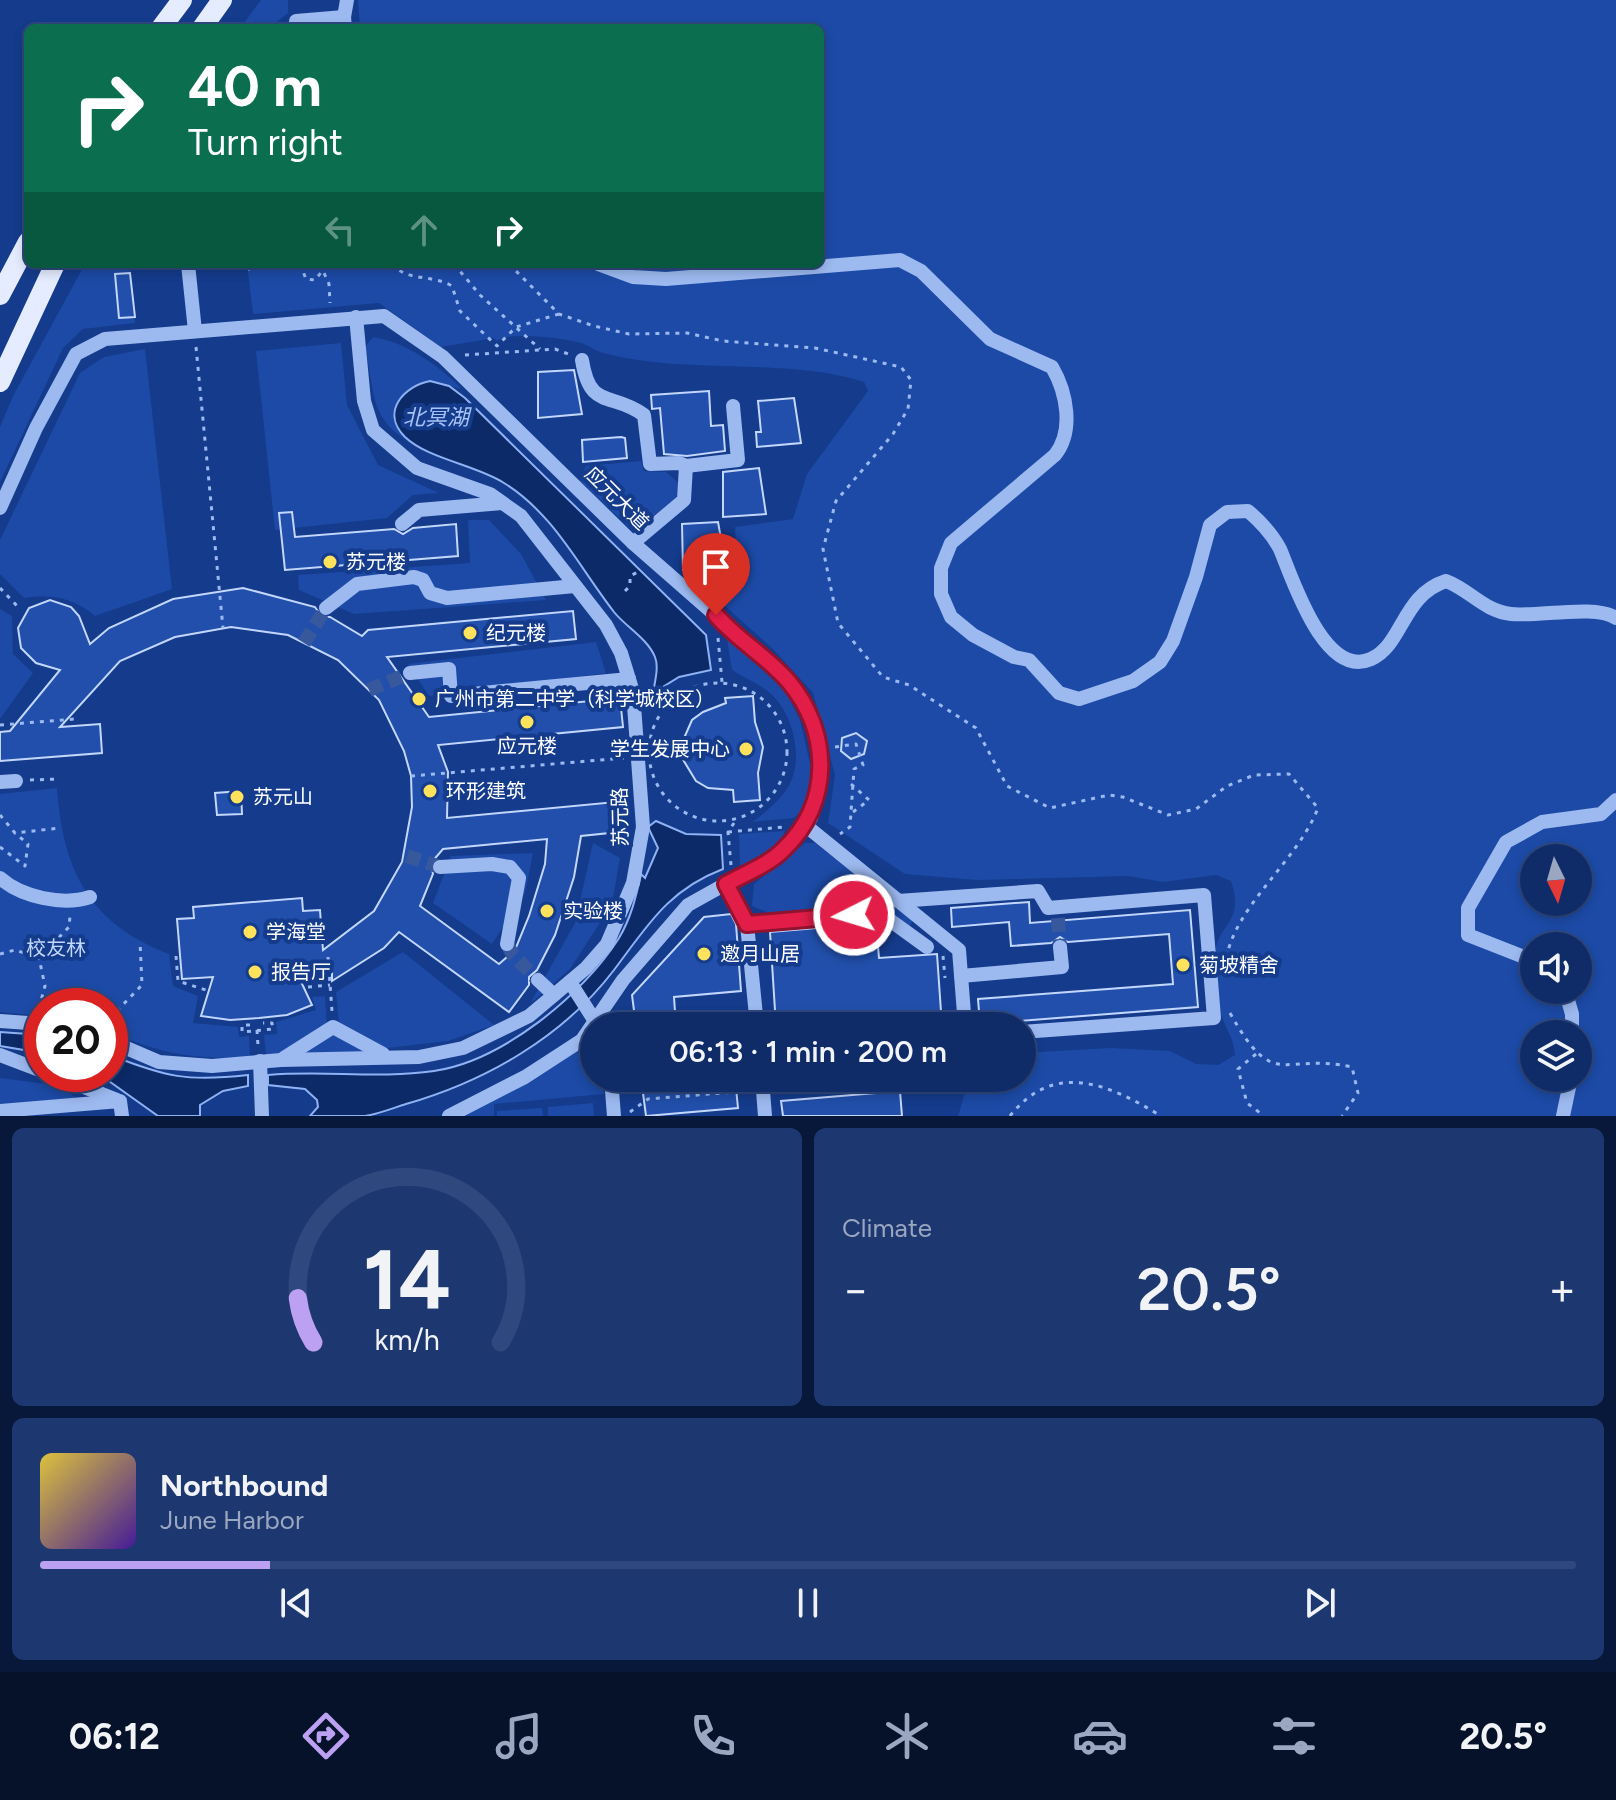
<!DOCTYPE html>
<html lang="en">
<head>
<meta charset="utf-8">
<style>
  body { margin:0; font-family:Figtree,"Noto Sans SC",sans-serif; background:#1d3871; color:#f1f3f6; height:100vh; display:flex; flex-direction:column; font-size:30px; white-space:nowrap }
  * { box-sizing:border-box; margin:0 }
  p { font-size:26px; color:#9ba7c0 }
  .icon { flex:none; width:44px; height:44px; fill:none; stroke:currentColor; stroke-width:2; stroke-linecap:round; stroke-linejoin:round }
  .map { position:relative; height:1116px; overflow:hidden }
  .drawer { display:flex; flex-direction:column; gap:12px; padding:12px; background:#08183a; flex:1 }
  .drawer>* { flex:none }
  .banner { position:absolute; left:24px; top:24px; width:800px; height:244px; border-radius:12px; box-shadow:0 4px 12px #0003,0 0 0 2px #2f487d; background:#0b6e4f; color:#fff; overflow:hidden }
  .needle { width:52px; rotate:175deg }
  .tools { position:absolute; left:1520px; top:844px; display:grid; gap:16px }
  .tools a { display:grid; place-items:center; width:72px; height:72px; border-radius:50%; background:#0f2c69; box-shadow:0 4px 12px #0003,0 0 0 2px #2f487d; font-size:40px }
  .speed { position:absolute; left:24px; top:988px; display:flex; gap:16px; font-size:40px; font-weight:700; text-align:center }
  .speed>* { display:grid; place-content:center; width:104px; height:104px; border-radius:50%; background:#0f2c69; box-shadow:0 4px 12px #0003,0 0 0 2px #2f487d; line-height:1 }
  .speed .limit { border:12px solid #d22; background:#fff; color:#111 }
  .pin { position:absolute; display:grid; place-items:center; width:68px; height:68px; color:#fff; margin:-82px -34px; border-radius:50% 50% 50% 0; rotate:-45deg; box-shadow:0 0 8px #0007 }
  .pin .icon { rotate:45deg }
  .me { position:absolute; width:88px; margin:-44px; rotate:265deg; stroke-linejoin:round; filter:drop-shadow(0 0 6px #0008) }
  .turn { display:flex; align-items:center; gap:28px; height:168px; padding:0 32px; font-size:36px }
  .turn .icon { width:104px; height:104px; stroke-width:2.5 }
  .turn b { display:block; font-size:56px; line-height:68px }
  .lanes { display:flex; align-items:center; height:76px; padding:0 32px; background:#0003; justify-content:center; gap:40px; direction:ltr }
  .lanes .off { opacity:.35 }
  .big { font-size:60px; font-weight:600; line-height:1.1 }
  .drawer .card { flex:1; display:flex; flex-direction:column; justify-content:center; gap:12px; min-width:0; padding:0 28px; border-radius:12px; background:#1d3871 }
  .drawer .dial { align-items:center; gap:0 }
  .dial svg { height:208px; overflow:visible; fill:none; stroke:#2f487d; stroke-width:7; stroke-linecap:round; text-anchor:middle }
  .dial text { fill:#f1f3f6; stroke:none }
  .song { display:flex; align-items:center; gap:24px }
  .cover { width:96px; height:96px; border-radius:12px; background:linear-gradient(135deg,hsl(50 70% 55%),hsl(260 70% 35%)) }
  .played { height:8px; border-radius:4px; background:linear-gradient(90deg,#bca0f2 15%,#2f487d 15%) }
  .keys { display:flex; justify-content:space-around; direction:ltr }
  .heat { display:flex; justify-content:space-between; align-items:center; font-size:44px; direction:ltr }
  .drawer .tiles { flex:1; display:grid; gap:12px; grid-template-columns:1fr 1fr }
  .card:last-child { grid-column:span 2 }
  .trip { position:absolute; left:580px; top:1012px; width:456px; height:80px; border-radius:40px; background:#0f2c69; box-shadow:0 4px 12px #0003,0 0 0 2px #2f487d; font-weight:600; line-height:80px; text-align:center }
  .tab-bar { display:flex; height:128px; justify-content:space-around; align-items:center; background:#06122a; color:#9ba7c0 }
  .tab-bar .icon { width:56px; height:56px }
  .tab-bar .current { color:#bca0f2 }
  .tab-bar b { font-size:36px; color:#f1f3f6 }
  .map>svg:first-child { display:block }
  .green { fill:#1c4aa6; fill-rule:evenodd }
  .water { fill:#0c2968; stroke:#8eb2f3; stroke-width:2 }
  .building { fill:#214fab; stroke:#c3d6fc; stroke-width:2; fill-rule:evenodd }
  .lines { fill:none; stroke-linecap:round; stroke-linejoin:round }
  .minor-tunnel { stroke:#37589d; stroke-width:14; stroke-dasharray:14 7; stroke-linecap:butt }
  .path { stroke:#9cb9f0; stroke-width:3; stroke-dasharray:4 6; stroke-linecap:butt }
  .minor { stroke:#9cb9f0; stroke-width:14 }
  .major { stroke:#e5ecff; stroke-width:20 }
  .path-bridge { stroke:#9cb9f0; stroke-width:3; stroke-dasharray:4 6; stroke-linecap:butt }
  .route-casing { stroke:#92132f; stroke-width:20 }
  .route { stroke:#e11d48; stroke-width:14 }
  .poi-dot { fill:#ffe25b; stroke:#143b8c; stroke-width:3 }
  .labels { text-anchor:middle; stroke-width:8; stroke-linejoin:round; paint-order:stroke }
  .street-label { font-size:20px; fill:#fff; stroke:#143b8c }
  .poi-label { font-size:20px; fill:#fff; stroke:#143b8c; text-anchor:start }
  .park-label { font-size:20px; fill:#c3d6fc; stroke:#143b8c }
  .water-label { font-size:22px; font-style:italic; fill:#a8c3f7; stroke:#143b8c }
</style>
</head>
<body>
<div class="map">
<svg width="1616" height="1116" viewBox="0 0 1616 1116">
  <rect width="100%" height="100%" fill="#143b8c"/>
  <g class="green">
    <polygon points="261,0 288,0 288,13 269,28 240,28"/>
    <path d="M358,0H1616V1116H958L965,1093L983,1078H1022V1053L1110,1048L1170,1051L1196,1064L1218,1065L1235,1055C1233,1035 1226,1031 1221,1014C1216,996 1215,975 1215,957C1215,924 1246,924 1231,881L1216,875L1163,882L1128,876L977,880L905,874L828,823L835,775L813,693L772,648L698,582L738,581L735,527L793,519L807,474L868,391L864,382C786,357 684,375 603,353C595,351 589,345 581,343C565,338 508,331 497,341L494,338L441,347L379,303L253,314L247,264H820V28H360ZM1534,858H1578V902H1534ZM1534,946H1578V990H1534ZM1534,1034H1578V1078H1534Z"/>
    <polygon points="85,264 125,264 130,267 135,323 83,329 63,348 0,482 0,427 13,396"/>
    <path d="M373,337C406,342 438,365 462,389C433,383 415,376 396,404L404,436L421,447C369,424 376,398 365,347Z"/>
    <polygon points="341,343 347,405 378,465 439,493 413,495 387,518 275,530 256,351"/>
    <path d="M145,349L172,589L95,616C73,598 53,594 24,598L0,574V540L80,373L104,357Z"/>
    <polygon points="641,461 644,471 666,472 681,485 678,496 634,532 580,481 586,466"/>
    <polygon points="468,520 489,520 521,554 546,600 354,614 299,590 298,575 470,563"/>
    <polygon points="0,609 12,616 13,654 33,673 0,719"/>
    <path d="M726,633L778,676L800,720L811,768L806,807L794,818L752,822C766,812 779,801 788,787C805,760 793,713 770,693C760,684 744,678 732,670Z"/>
    <polygon points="596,642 606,673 429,696 408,664"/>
    <path d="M57,788C63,871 89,923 169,954L173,986L198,996L193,1023L238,1027L239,1037L249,1036L250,1057C194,1060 162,1054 110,1032V1006H42V1016L0,1012V794Z"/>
    <polygon points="785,831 777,848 740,869 739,834"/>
    <polygon points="593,843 620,858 612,904 570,969 530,1004 575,923"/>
    <polygon points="805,843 815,843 913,920 909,928 879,905 769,913 752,906 754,884"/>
    <polygon points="533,853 525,893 492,944 433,903 451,856"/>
    <polygon points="403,952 494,1025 448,1041 387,1048 339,1024 336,992"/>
    <polygon points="325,996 327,1025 279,1055 266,1056 264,1035 277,1034 276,1022 316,1010 312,997"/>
    <polygon points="334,1032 373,1053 292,1057"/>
    <polygon points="590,1048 594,1052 594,1078 603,1078 604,1094 494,1104 494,1116 462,1116 580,1049"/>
    <polygon points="0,1078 55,1085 79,1099 0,1105"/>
    <polygon points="593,1103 594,1116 548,1116 548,1107"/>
    <polygon points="542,1108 543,1116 497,1116 497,1111"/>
  </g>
  <g class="water">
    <path d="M430,381L449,386L465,398L706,635L711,670L679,677L653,693C655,681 659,667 655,657C647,638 626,627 614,612C579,567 554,514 504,483C476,465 428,459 405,437C380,412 404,386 430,381Z"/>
    <path d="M656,821L686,834L721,835L723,869C668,890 648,925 614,970C563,1037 486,1081 406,1104C393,1108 379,1114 365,1116C347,1116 328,1116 310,1116L318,1107L317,1100L305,1089L268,1085V1075C323,1070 378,1079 434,1071C502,1061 583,995 619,938C631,918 636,897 641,874L645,878L658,848L648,827Z"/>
    <polygon points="0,1032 42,1035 42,1053 0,1046"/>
    <path d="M110,1055C166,1077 187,1082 248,1075V1086L223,1091L200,1105V1116H158L99,1074H110Z"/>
  </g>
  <g class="building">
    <polygon points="130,273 135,317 119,318 115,274"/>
    <polygon points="574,370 582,414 538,418 538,372"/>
    <polygon points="709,391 711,426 723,425 725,451 687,456 664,454 660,408 652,409 651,395"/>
    <polygon points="794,398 801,443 757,447 756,432 761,432 758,401"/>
    <polygon points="621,437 625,438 627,458 583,462 582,440"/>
    <polygon points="759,468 766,514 723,517 723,472"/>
    <polygon points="292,512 295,537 394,529 403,534 413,528 456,524 458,556 285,570 279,513"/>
    <polygon points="718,522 726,566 683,570 682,524"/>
    <path d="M243,588L315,607L322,617H330L362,636L368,630L573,611L576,639L387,657L429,717L620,698L623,727L438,745L448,772L447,818L626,801L629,831L581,836L574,877L555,935L537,970L529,977V985L509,1012L399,932L384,948L332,981V969L296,971L312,1005L287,1015L259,1018L230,1020L201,1016L213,977L182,979L177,919L194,918L193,907L302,898L303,911L320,910L323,950L374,911L402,862L412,807L411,776L404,751L379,700L338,660L288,635L231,627L175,637L120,661L60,727L100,724L102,753L0,761V732L10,731L60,670L36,663L21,648L18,628L29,608L50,600L71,607L79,616L90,644L109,628L173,599ZM547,839L545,864L529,916L515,950L499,964L420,906L433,874L431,863L443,849Z"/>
    <polygon points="753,696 755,722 763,747 758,773 760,800 734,802 733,790 708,788 696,781 682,758 681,745 692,720 703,712 726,703 725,698"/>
    <polygon points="856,733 867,741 864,754 851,759 841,751 842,738"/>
    <polygon points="241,791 242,814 217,815 215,793"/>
    <polygon points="1029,902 1030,923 1190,910 1198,1007 980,1024 978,999 1173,984 1169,934 1068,942 1060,937 1051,943 1011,946 1009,922 952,927 951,908"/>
    <polygon points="731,914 736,924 741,991 674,997 676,1026 636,1026 632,995 704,917"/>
    <polygon points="876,923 879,958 937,954 942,1026 776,1026 770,932"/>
    <polygon points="641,1078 735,1078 738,1108 646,1116"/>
    <polygon points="900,1091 902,1116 783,1116 781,1101"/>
  </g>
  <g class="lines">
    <g class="minor-tunnel">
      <polyline points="304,643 326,608"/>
      <polyline points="369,690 410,673"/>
      <polyline points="407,856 440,867"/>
      <polyline points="1058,918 1060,947"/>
      <polyline points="507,944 513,955 538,980"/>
    </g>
    <g class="path">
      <polyline points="300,264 306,279 315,280 328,264"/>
      <polyline points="320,264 329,284 330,303"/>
      <path d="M392,264C407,282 432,274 452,286L460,311L497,346L516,327L559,314"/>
      <polyline points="454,264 480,295 540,349"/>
      <path d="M509,264L559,314L594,326L629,334L687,333L723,341L815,348L901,367L911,380L908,409L893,434L836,501L823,549L838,623L883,677L909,685L976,728L1007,786L1050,808L1109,795L1123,797L1168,815L1196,809L1227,786L1254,775L1289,774L1318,808C1297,862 1235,905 1226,960"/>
      <polyline points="248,270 253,264"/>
      <polyline points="196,347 223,628"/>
      <polyline points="465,355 555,349 568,354"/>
      <polyline points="0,588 20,609"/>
      <polyline points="625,591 630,586 630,576 640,571"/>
      <polyline points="718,638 722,682"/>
      <circle cx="718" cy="752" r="69"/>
      <polyline points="0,725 75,719"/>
      <polyline points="835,747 856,744 863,765 854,769 850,827 840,834"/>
      <polyline points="411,776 624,758"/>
      <polyline points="30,780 59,779"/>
      <polyline points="851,784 869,800 853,812"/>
      <polyline points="0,815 15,833 60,828"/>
      <polyline points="728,832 784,827"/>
      <polyline points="0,847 25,866 28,844 15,833"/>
      <polyline points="731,865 728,832 736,820"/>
      <polyline points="0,954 15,950 39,958"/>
      <polyline points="176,956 178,981 209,991"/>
      <polyline points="328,957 332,1011"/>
      <polyline points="308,987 330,985"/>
      <polyline points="39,1008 45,986 39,958 69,927 70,916"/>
      <path d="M1230,1013C1275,1093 1281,1052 1352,1067L1358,1093L1342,1116"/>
      <polyline points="110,1018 142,985 140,941"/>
      <polyline points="250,1025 242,1025 242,1032 273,1029 272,1023 263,1023"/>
      <polyline points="257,1030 258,1046"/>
      <polyline points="1256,1054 1238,1069 1247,1103 1264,1116"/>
      <polyline points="630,1112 648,1099 747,1091"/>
      <path d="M1010,1116C1054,1060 1109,1084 1161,1116"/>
    </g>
    <g class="minor">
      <polyline points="344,17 347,0"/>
      <polyline points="296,28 296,21 344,17 345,28"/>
      <polyline points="188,264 195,331"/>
      <path d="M598,264L633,277L666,279L900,260L921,271L990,339L1052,367C1067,393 1074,431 1055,455L951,543L941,568V594L951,617L973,635L1014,657L1029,660L1059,693L1079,699L1133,681L1160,662L1173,641L1196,577L1210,525L1227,512L1248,511C1261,522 1272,534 1280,549C1292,577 1324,680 1371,659C1403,645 1402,595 1446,581C1470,590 1484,611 1511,614C1538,617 1596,604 1616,618"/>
      <path d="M582,360C590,411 611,391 644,415L650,464L679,463L686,466L684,500L633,543"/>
      <polyline points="686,466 738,460 733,406"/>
      <polyline points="0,508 36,428 76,354 105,339 384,316 443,357 633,543 769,662 805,704 818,743 821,775 811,818 783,852 688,905 623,980 582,1040 525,1077 449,1116"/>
      <polyline points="402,524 419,510 502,503"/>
      <polyline points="326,608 357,584 414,577 423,580 430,593 447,598 575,586"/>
      <polyline points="410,673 449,669 451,696 629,679"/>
      <polyline points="0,782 16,781"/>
      <polyline points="805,825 959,950 965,1026"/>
      <polyline points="440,867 492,864 510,867 519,878 507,944"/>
      <path d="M0,878C21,897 63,906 90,897"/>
      <polyline points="726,884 747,924 757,1026"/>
      <polyline points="898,901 1038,891 1048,908 1204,895 1214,1018 1022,1032"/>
      <polyline points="747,924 880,913 927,947"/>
      <polyline points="1534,961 1468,935 1468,908 1506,842 1542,822 1601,814 1616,800"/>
      <polyline points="961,976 1062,967 1060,947"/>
      <polyline points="538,980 554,995"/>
      <polyline points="570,982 598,1026"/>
      <polyline points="1565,990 1572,1014 1572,1034"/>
      <polyline points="0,1021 42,1024"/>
      <polyline points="110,1041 159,1062 212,1066 281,1060 419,1057 463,1048 529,1016 586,968 607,944 633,883 643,827 633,692 621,653 606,625 521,516 490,494 417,468 373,430 364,401 356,317"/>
      <polyline points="0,1055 42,1071"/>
      <polyline points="284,1058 333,1027 383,1054"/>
      <polyline points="260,1061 262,1116"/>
      <polyline points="51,1074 117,1100"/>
      <polyline points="611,1078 614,1116"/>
      <polyline points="762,1078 765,1116"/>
      <polyline points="763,1086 867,1078"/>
      <polyline points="0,1111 120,1101 122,1116"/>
      <polyline points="1563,1116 1571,1078"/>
    </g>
    <g class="major">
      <polyline points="161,28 182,0"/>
      <polyline points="202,28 222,0"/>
      <polyline points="0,295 28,242"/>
      <polyline points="0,382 55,264"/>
    </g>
    <polyline class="path-bridge" points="943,956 945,978"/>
  </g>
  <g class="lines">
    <defs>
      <path id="route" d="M716,615C737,640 767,656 789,682C831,733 832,803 784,849C770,864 744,874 726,884L747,924L854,915"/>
    </defs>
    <use href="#route" class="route-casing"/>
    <use href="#route" class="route"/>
  </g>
  <g class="poi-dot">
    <circle cx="330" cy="562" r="8"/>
    <circle cx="470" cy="633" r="8"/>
    <circle cx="419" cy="699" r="8"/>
    <circle cx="527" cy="722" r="8"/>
    <circle cx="746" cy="749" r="8"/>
    <circle cx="430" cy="791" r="8"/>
    <circle cx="237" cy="797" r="8"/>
    <circle cx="547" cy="911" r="8"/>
    <circle cx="250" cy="932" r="8"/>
    <circle cx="704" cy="954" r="8"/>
    <circle cx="1183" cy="965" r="8"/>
    <circle cx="255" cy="972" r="8"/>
  </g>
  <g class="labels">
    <g class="street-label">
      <text transform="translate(617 498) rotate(45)" y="7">应元大道</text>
      <text transform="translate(620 817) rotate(-91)" y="7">苏元路</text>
    </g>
    <g class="poi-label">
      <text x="346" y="569">苏元楼</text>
      <text x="486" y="640">纪元楼</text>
      <text x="435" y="706">广州市第二中学（科学城校区）</text>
      <text x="527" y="753" text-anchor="middle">应元楼</text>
      <text x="730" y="756" text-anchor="end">学生发展中心</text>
      <text x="446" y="798">环形建筑</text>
      <text x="253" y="804">苏元山</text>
      <text x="563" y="918">实验楼</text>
      <text x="266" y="939">学海堂</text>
      <text x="720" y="961">邀月山居</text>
      <text x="1199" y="972">菊坡精舍</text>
      <text x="271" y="979">报告厅</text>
    </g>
    <g class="park-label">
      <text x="56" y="955">校友林</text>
    </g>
    <g class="water-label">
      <text x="436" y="425">北冥湖</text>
    </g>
  </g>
</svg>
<div class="tools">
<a><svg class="needle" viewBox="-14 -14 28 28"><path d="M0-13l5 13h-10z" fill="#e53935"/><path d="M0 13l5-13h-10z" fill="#9ba7c0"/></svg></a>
<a><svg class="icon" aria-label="sound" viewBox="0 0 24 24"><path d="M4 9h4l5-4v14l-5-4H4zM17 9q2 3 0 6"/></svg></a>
<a><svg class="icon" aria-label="layers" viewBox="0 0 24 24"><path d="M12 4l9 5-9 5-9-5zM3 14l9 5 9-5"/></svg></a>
</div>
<div class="speed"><div class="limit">20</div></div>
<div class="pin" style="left:716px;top:615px;background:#d93025"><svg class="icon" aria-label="arrive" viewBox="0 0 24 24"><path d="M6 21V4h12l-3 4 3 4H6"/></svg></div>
<svg class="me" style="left:854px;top:915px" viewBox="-20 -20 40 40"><circle r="17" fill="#e11d48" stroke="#fff" stroke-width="3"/><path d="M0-11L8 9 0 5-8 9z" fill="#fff"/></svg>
<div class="trip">06:13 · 1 min · 200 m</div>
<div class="banner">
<div class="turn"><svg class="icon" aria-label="right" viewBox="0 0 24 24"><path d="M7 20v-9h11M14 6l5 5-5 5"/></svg><div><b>40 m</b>Turn right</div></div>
<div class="lanes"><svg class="icon off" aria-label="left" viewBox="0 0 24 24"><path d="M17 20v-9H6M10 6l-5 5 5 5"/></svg><svg class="icon off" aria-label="ahead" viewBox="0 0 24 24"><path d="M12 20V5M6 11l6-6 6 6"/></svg><svg class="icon" aria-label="right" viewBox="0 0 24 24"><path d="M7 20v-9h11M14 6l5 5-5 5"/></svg></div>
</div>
</div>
<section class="drawer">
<div class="tiles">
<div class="card dial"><svg viewBox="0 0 100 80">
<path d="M14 69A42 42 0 1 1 86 69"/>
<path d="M14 69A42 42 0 0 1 8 52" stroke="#bca0f2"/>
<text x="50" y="56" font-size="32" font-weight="700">14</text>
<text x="50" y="72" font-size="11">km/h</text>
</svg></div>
<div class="card"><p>Climate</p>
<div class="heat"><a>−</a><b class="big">20.5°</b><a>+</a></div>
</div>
<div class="card">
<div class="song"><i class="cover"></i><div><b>Northbound</b><p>June Harbor</p></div></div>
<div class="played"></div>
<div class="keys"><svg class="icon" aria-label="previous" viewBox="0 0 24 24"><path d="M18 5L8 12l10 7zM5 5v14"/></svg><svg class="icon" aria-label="pause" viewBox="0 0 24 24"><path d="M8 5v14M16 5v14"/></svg><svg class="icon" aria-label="next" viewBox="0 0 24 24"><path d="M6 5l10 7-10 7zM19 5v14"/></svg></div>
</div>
</div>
</section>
<nav class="tab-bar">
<b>06:12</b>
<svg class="icon current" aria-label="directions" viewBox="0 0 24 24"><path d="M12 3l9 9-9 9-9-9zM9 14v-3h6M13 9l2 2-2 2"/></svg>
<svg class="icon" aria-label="music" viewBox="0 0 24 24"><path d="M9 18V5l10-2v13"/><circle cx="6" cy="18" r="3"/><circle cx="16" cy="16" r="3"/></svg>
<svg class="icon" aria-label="phone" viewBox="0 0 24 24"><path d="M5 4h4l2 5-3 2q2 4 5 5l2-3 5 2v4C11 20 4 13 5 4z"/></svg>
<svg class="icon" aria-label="climate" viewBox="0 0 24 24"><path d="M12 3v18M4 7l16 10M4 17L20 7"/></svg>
<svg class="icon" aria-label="car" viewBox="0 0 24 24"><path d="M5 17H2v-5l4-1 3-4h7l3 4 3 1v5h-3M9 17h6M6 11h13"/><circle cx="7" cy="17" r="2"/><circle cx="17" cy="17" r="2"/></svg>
<svg class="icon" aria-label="filters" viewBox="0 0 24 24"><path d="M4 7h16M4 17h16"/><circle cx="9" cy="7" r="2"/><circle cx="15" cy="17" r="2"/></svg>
<b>20.5°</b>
</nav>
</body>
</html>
